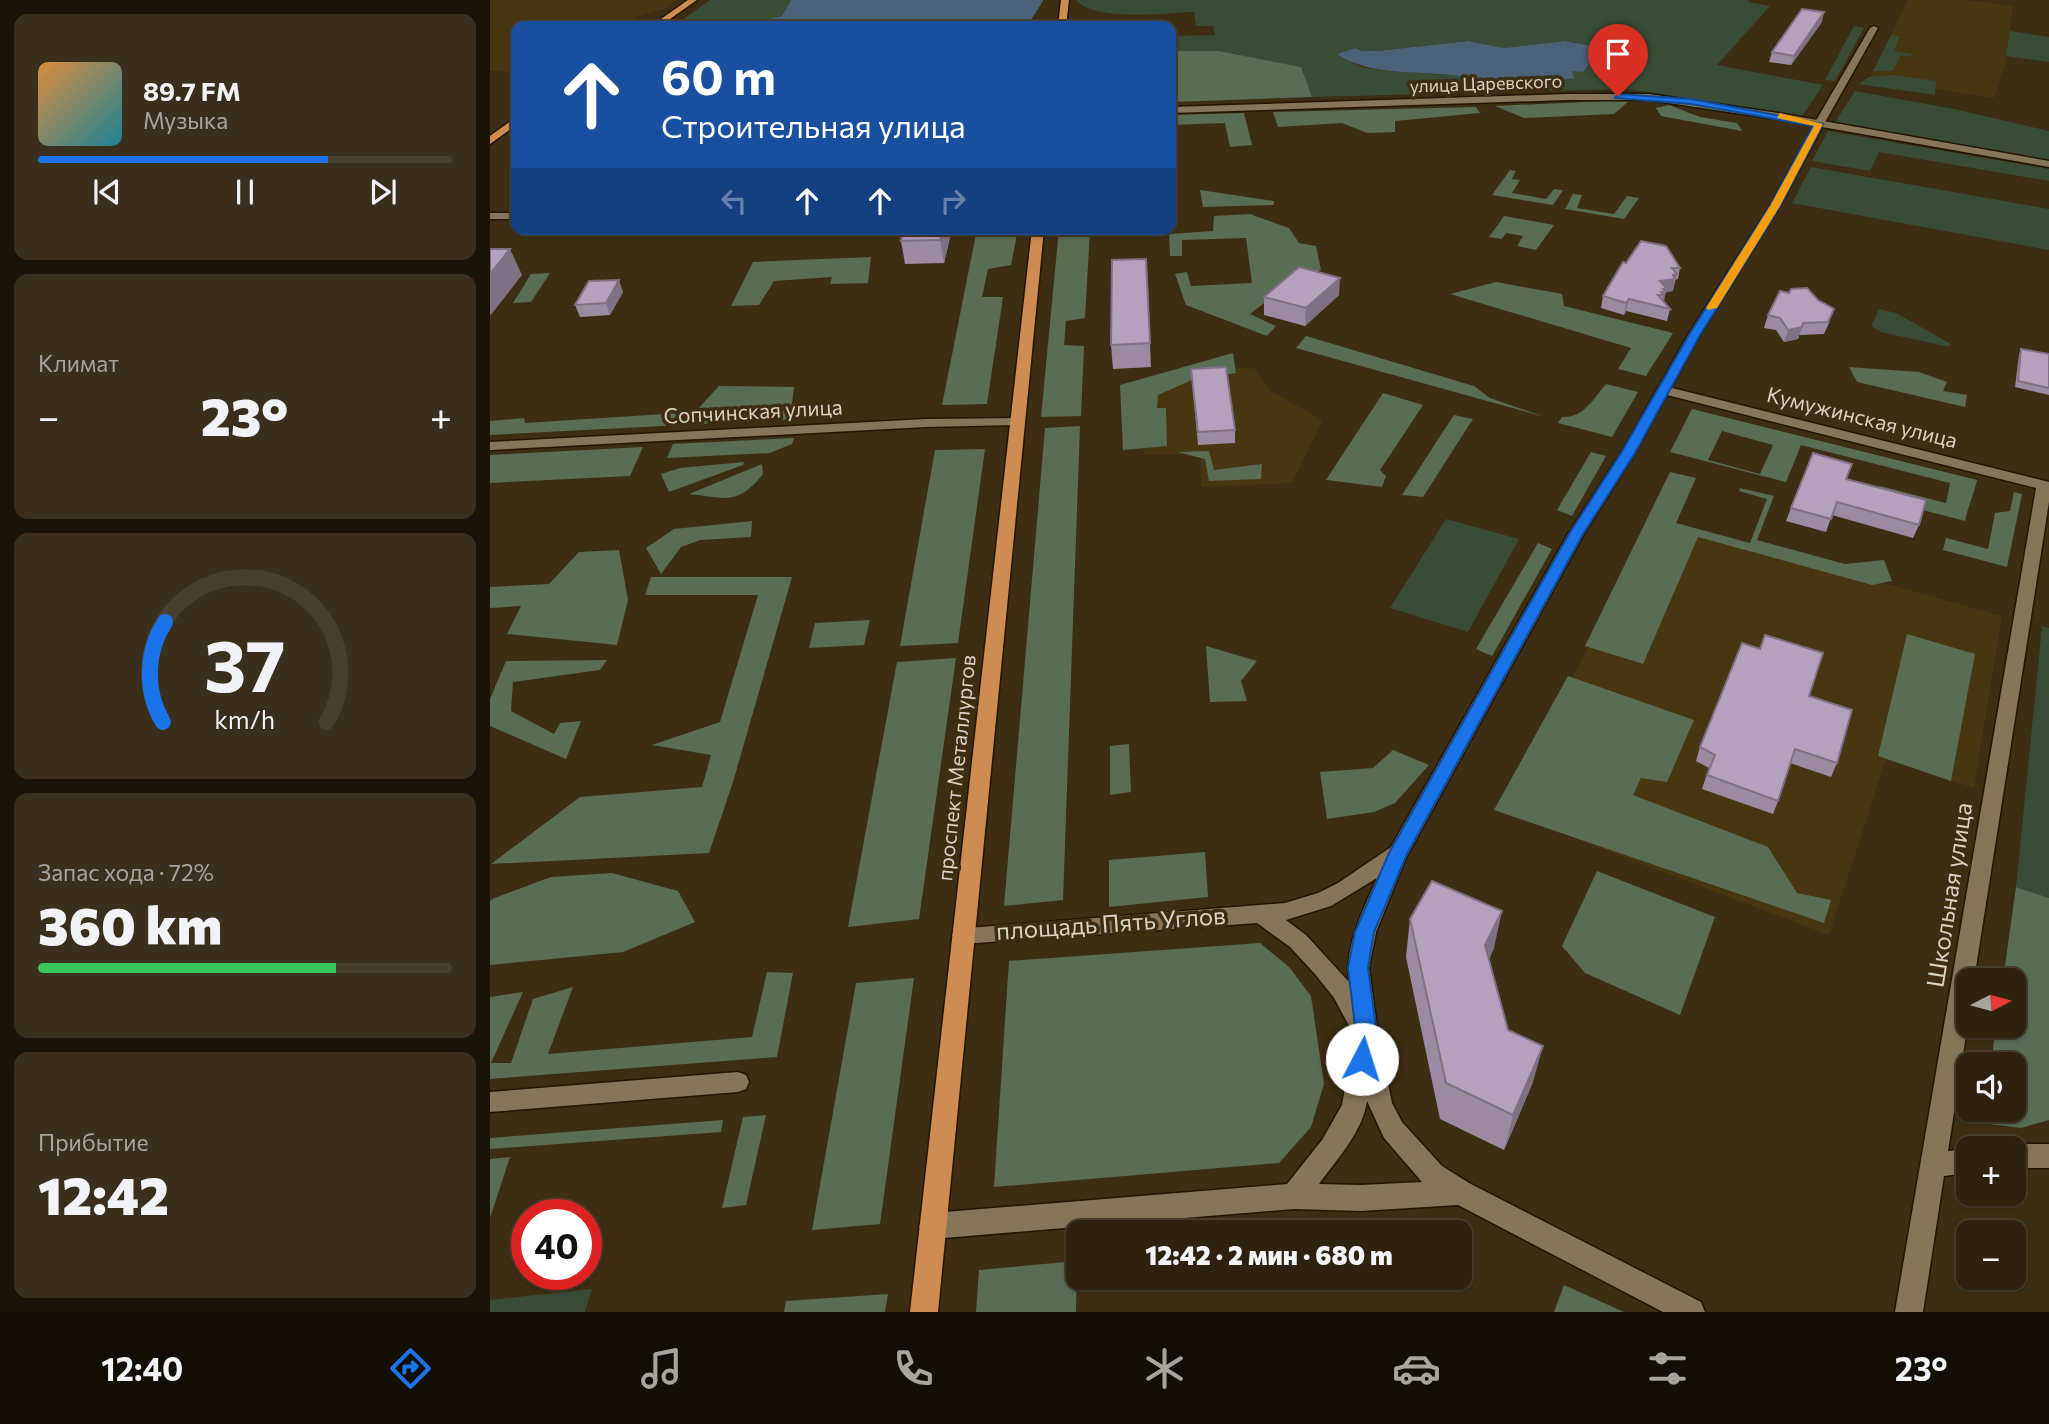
<!DOCTYPE html>
<html lang="ru">
<head>
<meta charset="utf-8">
<style>
  body { margin:0; font-family:Commissioner,sans-serif; background:#3a2f1c; color:#f1f3f6; height:100vh; display:flex; flex-direction:column; font-size:26px; white-space:nowrap }
  * { box-sizing:border-box; margin:0 }
  p { font-size:23px; color:#a7a49e }
  .icon { flex:none; width:38px; height:38px; fill:none; stroke:currentColor; stroke-width:2; stroke-linecap:round; stroke-linejoin:round }
  .map { position:relative; flex:1; overflow:hidden }
  .drawer { display:flex; flex-direction:column; gap:14px; padding:14px; background:#191308; width:490px }
  .drawer>* { flex:none }
  .hud { position:absolute; left:21px; top:21px; width:665px; height:214px; border-radius:14px; box-shadow:0 2px 5px #0004,0 0 0 2px #493f2e; background:#1a4fa0; color:#fff; overflow:hidden }
  .needle { width:46px; rotate:84deg }
  .controls { position:absolute; left:1466px; top:968px; display:grid; gap:14px }
  .controls a { display:grid; place-items:center; width:70px; height:70px; border-radius:14px; background:#2e220e; box-shadow:0 2px 5px #0004,0 0 0 2px #493f2e; font-size:35px }
  .speed { position:absolute; left:21px; top:1199px; display:flex; gap:14px; font-size:35px; font-weight:700; text-align:center }
  .speed>* { display:grid; place-content:center; width:91px; height:91px; border-radius:50%; background:#2e220e; box-shadow:0 2px 5px #0004,0 0 0 2px #493f2e; line-height:1 }
  .speed .limit { border:10px solid #d22; background:#fff; color:#111 }
  .pin { position:absolute; display:grid; place-items:center; width:60px; height:60px; color:#fff; margin:-72px -30px; border-radius:50% 50% 50% 0; rotate:-45deg; box-shadow:0 0 7px #0007 }
  .pin .icon { rotate:45deg }
  .me { position:absolute; width:77px; margin:-38px; rotate:5deg; stroke-linejoin:round; filter:drop-shadow(0 0 5px #0008) }
  .turn { display:flex; align-items:center; gap:24px; height:147px; padding:0 35px; font-size:32px }
  .turn .icon { width:91px; height:91px; stroke-width:2.5 }
  .turn b { display:block; font-size:49px; line-height:60px }
  .lanes { display:flex; align-items:center; height:66px; padding:0 35px; background:#0003; justify-content:center; gap:35px; direction:ltr }
  .lanes .off { opacity:.35 }
  .big { font-size:52px; font-weight:800; line-height:1.1 }
  .drawer .widget { flex:1; display:flex; flex-direction:column; justify-content:center; gap:10px; min-width:0; padding:0 24px; border-radius:14px; background:#3a2f1c }
  .drawer .dial { align-items:center; gap:0 }
  .dial svg { height:182px; overflow:visible; fill:none; stroke:#493f2e; stroke-width:7; stroke-linecap:round; text-anchor:middle }
  .dial text { fill:#f1f3f6; stroke:none }
  .song { display:flex; align-items:center; gap:21px }
  .cover { width:84px; height:84px; border-radius:10px; background:linear-gradient(135deg,hsl(30 70% 55%),hsl(190 70% 35%)) }
  .played { height:7px; border-radius:4px; background:linear-gradient(90deg,#1a73e8 70%,#493f2e 70%) }
  .keys { display:flex; justify-content:space-around; direction:ltr }
  .heat { display:flex; justify-content:space-between; align-items:center; font-size:38px; direction:ltr }
  .charge { height:10px; border-radius:5px; background:linear-gradient(90deg,#34c759 72%,#493f2e 0) }
  .trip { position:absolute; left:576px; top:1220px; width:406px; height:70px; border-radius:14px; background:#2e220e; box-shadow:0 2px 5px #0004,0 0 0 2px #493f2e; font-weight:800; line-height:70px; text-align:center }
  .menu { display:flex; height:112px; justify-content:space-around; align-items:center; background:#120e06; color:#a7a49e }
  .menu .icon { width:49px; height:49px }
  .menu .active { color:#1a73e8 }
  .menu b { font-size:32px; color:#f1f3f6 }
  main { display:flex; flex:1; min-height:0 }
  .map>svg:first-child { display:block }
  .built { fill:#483512 }
  .green { fill:#394c36; fill-rule:evenodd }
  .forest { fill:#586d54; fill-rule:evenodd }
  .water { fill:#4b6279 }
  .lines { fill:none; stroke-linecap:round; stroke-linejoin:round }
  .pedestrian-casing { stroke:#231500; stroke-width:3 }
  .minor-casing { stroke:#231500; stroke-width:3 }
  .tertiary-casing { stroke:#231500; stroke-width:3 }
  .primary-casing { stroke:#231500; stroke-width:3 }
  .pedestrian { fill:#877559; fill-rule:evenodd }
  .minor { fill:#877559; fill-rule:evenodd }
  .tertiary { fill:#877559; fill-rule:evenodd }
  .primary { fill:#ce8c53; fill-rule:evenodd }
  .wall { fill:#9c8aa3 }
  .shaded-wall { fill:#7f7084 }
  .building { fill:#b5a0bd; stroke:#7f7084; stroke-width:2 }
  .route { fill:#1a73e8; stroke:#114b97; stroke-width:2 }
  .slow { fill:#f59e0b }
  .labels { text-anchor:middle; stroke-width:7; stroke-linejoin:round; paint-order:stroke }
  .far-street-label { font-size:18px; fill:#dbd1c2; stroke:#3d2d13 }
  .street-label { font-size:21px; fill:#dbd1c2; stroke:#3d2d13 }
  .near-street-label { font-size:24px; fill:#dbd1c2; stroke:#3d2d13 }
</style>
</head>
<body>
<main>
<section class="drawer">
<div class="widget">
<div class="song"><i class="cover"></i><div><b>89.7 FM</b><p>Музыка</p></div></div>
<div class="played"></div>
<div class="keys"><svg class="icon" aria-label="previous" viewBox="0 0 24 24"><path d="M18 5L8 12l10 7zM5 5v14"/></svg><svg class="icon" aria-label="pause" viewBox="0 0 24 24"><path d="M8 5v14M16 5v14"/></svg><svg class="icon" aria-label="next" viewBox="0 0 24 24"><path d="M6 5l10 7-10 7zM19 5v14"/></svg></div>
</div>
<div class="widget"><p>Климат</p>
<div class="heat"><a>−</a><b class="big">23°</b><a>+</a></div>
</div>
<div class="widget dial"><svg viewBox="0 0 100 80">
<path d="M14 69A42 42 0 1 1 86 69"/>
<path d="M14 69A42 42 0 0 1 15 25" stroke="#1a73e8"/>
<text x="50" y="56" font-size="32" font-weight="700">37</text>
<text x="50" y="72" font-size="11">km/h</text>
</svg></div>
<div class="widget"><p>Запас хода · 72%</p><b class="big">360 km</b><div class="charge"></div></div>
<div class="widget"><p>Прибытие</p><b class="big">12:42</b></div>
</section>
<div class="map">
<svg width="1559" height="1312" viewBox="0 0 1559 1312">
  <rect width="100%" height="100%" fill="#3d2d13"/>
  <g class="built">
    <polygon points="0,0 186,0 174,9 118,26 26,26 26,72 0,71"/>
    <polygon points="1418,0 1476,0 1523,6 1516,61 1504,98 1380,79"/>
    <polygon points="764,368 782,392 833,420 802,483 711,487 711,454 654,455 653,389 712,370"/>
    <polygon points="1168,520 1512,616 1484,788 1396,759 1339,935 1010,810"/>
  </g>
  <g class="green">
    <polygon points="220,0 301,0 292,16 269,22 281,26 184,26"/>
    <path d="M586,0H1259L1258,2L1280,6L1227,65L1333,85L1312,116L1137,89L822,97L811,67L729,51H681V36L725,35L723,26H706L704,12C676,13 604,22 586,0ZM978,41L1014,48L1075,41L1101,46L1109,43L1098,55L1103,58L1065,81L1064,86L1026,78L1007,85L972,76L898,71L871,67L847,54L865,48L872,51H887Z"/>
    <polygon points="1364,26 1374,28 1345,81 1335,80"/>
    <polygon points="1520,31 1559,37 1559,62 1516,56"/>
    <polygon points="1401,35 1410,36 1404,51 1422,54 1421,57 1411,55 1403,71 1383,71"/>
    <polygon points="1403,75 1446,81 1445,95 1369,84 1379,77"/>
    <polygon points="1365,91 1464,109 1559,131 1559,160 1344,124"/>
    <polygon points="1338,131 1559,169 1559,181 1389,152 1380,171 1322,161"/>
    <polygon points="1321,167 1559,209 1559,250 1302,203"/>
    <polygon points="1389,309 1406,313 1461,344 1459,347 1391,332 1381,326"/>
    <polygon points="956,519 1029,539 978,632 900,608"/>
    <polygon points="1552,626 1559,628 1559,898 1526,887"/>
    <polygon points="102,1289 95,1312 0,1312 0,1300"/>
  </g>
  <g class="forest">
    <polygon points="681,51 729,51 811,67 822,97 681,102"/>
    <polygon points="1140,100 1124,114 1034,118 1005,106"/>
    <polygon points="1179,105 1210,117 1247,123 1252,131 1171,116 1166,108"/>
    <polygon points="986,107 990,113 905,121 905,132 877,133 852,123 788,127 783,112"/>
    <polygon points="754,113 762,145 740,147 735,123 681,125 681,115"/>
    <polygon points="1020,170 1026,171 1022,179 1030,180 1022,193 1056,199 1064,189 1073,190 1063,205 1002,195"/>
    <polygon points="710,190 784,201 784,205 713,207"/>
    <polygon points="1083,194 1092,195 1087,208 1124,214 1137,196 1149,198 1134,219 1075,209"/>
    <polygon points="760,214 799,228 809,243 826,246 831,270 802,281 760,314 786,326 777,336 696,305 685,274 697,272 701,286 762,283 756,238 692,240 692,256 680,256 679,234 723,231 724,216"/>
    <polygon points="1014,216 1064,225 1046,250 1027,246 1033,236 1016,233 1012,239 999,237"/>
    <polygon points="487,229 528,229 521,265 498,269 492,297 513,297 497,404 452,405"/>
    <polygon points="569,229 600,229 595,318 576,321 574,345 594,346 591,416 551,417"/>
    <polygon points="381,257 378,283 340,284 342,277 284,281 269,305 241,306 263,262"/>
    <polygon points="60,273 41,302 23,303 41,274"/>
    <polygon points="1006,282 1072,294 1074,306 1183,333 1156,376 1128,369 1141,348 960,294"/>
    <polygon points="816,336 984,386 1000,398 1055,417 806,348"/>
    <polygon points="743,353 746,373 702,380 668,395 667,408 676,408 677,446 633,450 630,385"/>
    <polygon points="1359,367 1429,372 1457,382 1453,391 1477,395 1475,407 1367,382"/>
    <path d="M1116,384L1148,392L1122,437L1068,423L1072,417C1094,418 1103,399 1116,384Z"/>
    <polygon points="229,386 304,387 301,412 310,419 0,435 0,421 34,418 35,423 205,412"/>
    <polygon points="893,393 933,405 890,470 896,476 892,487 836,480"/>
    <path d="M1202,409L1487,480C1484,495 1478,506 1475,521L1386,498L1390,486L1456,503L1460,483L1311,445L1296,482L1180,452ZM1232,431L1283,445L1270,474L1218,460Z"/>
    <polygon points="964,415 983,419 933,497 912,495"/>
    <polygon points="590,426 573,900 514,906 555,428"/>
    <polygon points="304,438 302,444 280,453 177,458 183,444"/>
    <polygon points="153,447 140,476 0,483 0,455"/>
    <polygon points="495,449 468,643 410,646 445,450"/>
    <polygon points="719,451 724,470 772,464 771,479 719,481 715,459 687,452"/>
    <polygon points="1101,452 1116,456 1082,516 1067,510"/>
    <polygon points="254,462 253,465 179,492 171,474 190,468"/>
    <path d="M272,464L273,474C247,506 237,498 199,494Z"/>
    <polygon points="1180,472 1206,478 1186,523 1260,543 1277,499 1249,491 1250,488 1284,496 1267,540 1355,564 1394,560 1402,581 1382,585 1208,537 1153,664 1095,646"/>
    <polygon points="1524,492 1532,494 1517,567 1453,550 1456,538 1498,549 1505,513 1520,511"/>
    <polygon points="262,521 261,537 210,540 191,547 171,574 156,548 184,529"/>
    <polygon points="1048,543 1062,549 1002,656 986,649"/>
    <polygon points="129,550 138,600 127,645 17,634 31,606 0,608 0,587 59,584 89,552"/>
    <polygon points="161,577 302,577 243,782 219,853 1,864 90,797 212,787 221,755 162,745 230,722 268,595 155,595"/>
    <polygon points="380,620 374,645 319,648 325,623"/>
    <polygon points="1417,634 1485,654 1461,781 1388,756"/>
    <polygon points="716,646 767,661 751,681 757,701 720,702"/>
    <polygon points="466,658 429,919 358,927 407,662"/>
    <polygon points="117,660 110,670 23,682 21,711 64,734 70,723 91,721 76,759 0,726 0,699 16,661"/>
    <polygon points="1078,676 1204,720 1177,782 1151,778 1143,795 1278,847 1307,893 1341,900 1334,923 1004,810"/>
    <polygon points="639,744 641,792 620,795 620,746"/>
    <polygon points="903,750 939,765 905,803 884,812 837,819 830,772 883,768"/>
    <polygon points="715,852 718,897 619,907 619,860"/>
    <polygon points="1107,871 1225,917 1190,1015 1095,973 1072,946"/>
    <polygon points="122,873 188,891 205,922 133,952 0,965 0,901 2,899 61,877"/>
    <polygon points="1526,887 1559,898 1559,1120 1531,1128 1492,1123 1494,1110 1524,1110 1524,1064 1501,1064 1506,1026 1524,1026 1524,980 1513,980"/>
    <polygon points="770,943 799,967 821,996 834,1084 821,1127 789,1163 504,1187 519,961"/>
    <polygon points="277,972 303,973 287,1057 0,1079 0,997 33,992 1,1063 21,1063 43,999 83,987 58,1054 262,1037"/>
    <polygon points="424,978 390,1224 322,1230 366,983"/>
    <polygon points="276,1115 256,1205 232,1208 253,1117"/>
    <polygon points="233,1120 231,1132 0,1149 0,1138"/>
    <polygon points="20,1157 0,1218 0,1159"/>
    <polygon points="587,1261 586,1312 486,1312 489,1270"/>
    <polygon points="1074,1285 1134,1312 1064,1312"/>
    <polygon points="398,1294 395,1312 294,1312 296,1301"/>
  </g>
  <g class="water">
    <polygon points="301,0 553,0 553,1 537,26 281,26 268,22 292,16"/>
    <path d="M978,41L1014,48L1075,41L1101,46L1110,42L1108,49L1099,55L1103,58L1093,72L1082,71L1084,78L1065,81L1064,87L1031,82L1026,79C1019,81 1011,85 1005,85C991,85 982,77 968,76C927,70 881,77 847,54L865,48L872,51H887Z"/>
  </g>
  <g class="lines">
    <defs>
      <polygon id="pedestrian" points="248,1072 256,1075 259,1082 256,1089 248,1092 0,1112 0,1092"/>
      <g id="minor">
        <polygon points="1384,26 1388,28 1334,124 1326,126 1324,124 1380,28"/>
        <polygon points="1174,386 1559,482 1559,502 1484,980 1479,980 1479,1016 1458,1151 1479,1149 1479,1173 1454,1176 1433,1312 1405,1312 1546,488 1169,393 1169,387"/>
        <polygon points="1524,1144 1559,1144 1559,1168 1524,1168 1524,1148 1515,1148"/>
      </g>
      <g id="tertiary">
        <path d="M1077,94H1159L1288,113L1559,161V167L1332,127L1290,206L1210,335L1145,453L1094,534L916,858L886,932L879,968L888,1034L902,1103L912,1122L952,1166L979,1183L1211,1302L1215,1312H1173L968,1205L871,1211L804,1209L442,1239L433,1235L429,1226L433,1217L442,1213L797,1184L832,1140L852,1105L864,1035L844,998L825,974L800,947L767,923L473,944L465,941L462,935L465,929L795,903L828,893L848,883L901,847L1078,534L1131,453L1198,335L1280,206L1324,125L1159,100H1077L681,113V107ZM887,878C873,911 854,946 859,982L816,935L796,920L841,906ZM877,1101L894,1138L932,1182L871,1185L829,1184C846,1161 873,1131 877,1101Z"/>
        <rect x="0" y="213" width="26" height="6"/>
        <polygon points="528,418 535,422 533,425 436,427 0,450 0,442 436,419"/>
      </g>
      <g id="primary">
        <polygon points="198,0 207,0 170,26 161,26"/>
        <polygon points="571,0 579,0 576,26 568,26"/>
        <polygon points="26,117 26,125 0,144 0,136"/>
        <polygon points="542,229 554,229 448,1312 420,1312"/>
      </g>
    </defs>
    <use href="#pedestrian" class="pedestrian-casing"/>
    <use href="#minor" class="minor-casing"/>
    <use href="#tertiary" class="tertiary-casing"/>
    <use href="#primary" class="primary-casing"/>
    <use href="#pedestrian" class="pedestrian"/>
    <use href="#minor" class="minor"/>
    <use href="#tertiary" class="tertiary"/>
    <use href="#primary" class="primary"/>
  </g>
  <g class="wall">
    <polygon points="1332,22 1301,65 1279,62 1282,52"/>
    <polygon points="413,229 462,229 454,263 415,264 411,241"/>
    <polygon points="656,259 661,367 623,369 621,345"/>
    <polygon points="1133,262 1190,268 1188,279 1185,280 1183,291 1176,292 1173,301 1180,309 1177,321 1136,311 1134,315 1111,308 1113,296"/>
    <polygon points="133,292 120,315 90,317 85,305"/>
    <polygon points="849,295 815,326 774,315 774,297"/>
    <polygon points="1278,315 1340,321 1334,334 1309,335 1308,339 1294,342 1286,330 1274,328"/>
    <polygon points="1531,349 1559,354 1559,395 1525,387 1529,355"/>
    <polygon points="701,369 745,430 745,443 708,445"/>
    <polygon points="1356,479 1429,525 1423,538 1342,515 1336,532 1296,521 1301,508"/>
    <polygon points="1319,696 1347,763 1341,777 1300,763 1288,801 1283,814 1212,789 1219,768 1206,761 1210,747"/>
    <polygon points="920,919 1004,948 999,959 1018,1030 1043,1082 1014,1150 950,1119 916,957"/>
  </g>
  <g class="shaded-wall">
    <polygon points="1334,12 1332,22 1301,65 1304,56"/>
    <polygon points="453,229 462,229 454,263 450,240"/>
    <polygon points="20,249 32,275 0,316 0,274"/>
    <polygon points="656,259 658,282 661,367 660,343"/>
    <polygon points="1187,274 1183,291 1176,292 1174,301 1171,304 1173,295 1167,293 1170,281"/>
    <polygon points="850,278 849,295 815,326 816,308"/>
    <polygon points="129,280 133,292 120,315 116,303"/>
    <polygon points="1139,299 1136,311 1134,315 1136,303"/>
    <polygon points="1312,327 1308,339 1294,342 1298,330"/>
    <polygon points="1012,911 1004,948 988,982 995,945"/>
    <polygon points="1053,1046 1043,1082 1014,1150 1023,1115"/>
  </g>
  <g class="building">
    <polygon points="1312,9 1334,12 1304,56 1282,52"/>
    <polygon points="413,229 453,229 450,240 411,241"/>
    <polygon points="1151,241 1176,246 1190,268 1182,268 1187,274 1183,275 1185,279 1170,281 1177,289 1173,289 1175,292 1171,292 1173,295 1168,295 1180,309 1139,299 1136,303 1113,296 1133,262 1136,263"/>
    <polygon points="0,249 20,249 0,274"/>
    <polygon points="656,259 660,343 621,345 622,260"/>
    <polygon points="809,267 850,278 816,308 774,297"/>
    <polygon points="129,280 116,303 85,305 99,281"/>
    <polygon points="1317,288 1328,300 1344,309 1338,322 1313,323 1312,327 1298,330 1290,318 1278,315 1290,291 1299,293 1301,289"/>
    <polygon points="1531,349 1559,354 1559,388 1528,381"/>
    <polygon points="736,367 745,430 708,432 701,369"/>
    <polygon points="1323,453 1362,464 1356,479 1436,500 1429,525 1347,502 1341,519 1301,508"/>
    <polygon points="1275,635 1333,653 1319,696 1362,710 1347,763 1305,749 1288,801 1217,775 1225,755 1210,747 1252,643 1270,649"/>
    <polygon points="942,881 1012,911 995,945 1018,1030 1053,1046 1023,1115 956,1083 920,919"/>
  </g>
  <polygon class="route" points="1128,94 1201,99 1333,124 1290,206 1210,335 1145,453 1093,534 917,854 884,932 878,968 887,1034 879,1066 872,1069 864,1066 861,1059 866,1034 858,968 865,932 899,853 1079,534 1131,453 1199,335 1280,206 1323,126 1201,104 1125,98"/>
  <polygon class="slow" points="1290,113 1333,124 1290,206 1227,308 1218,310 1216,308 1280,206 1324,126 1287,118"/>
  <g class="labels">
    <g class="far-street-label">
      <text transform="translate(996 84) rotate(-2)" y="6">улица Царевского</text>
    </g>
    <g class="street-label">
      <text transform="translate(263 412) rotate(-3)" y="7">Сопчинская улица</text>
      <text transform="translate(1372 418) rotate(14)" y="7">Кумужинская улица</text>
      <text transform="translate(467 768) rotate(-84)" y="7">проспект Металлургов</text>
    </g>
    <g class="near-street-label">
      <text transform="translate(1460 895) rotate(-81)" y="8">Школьная улица</text>
      <text transform="translate(621 924) rotate(-4)" y="8">площадь Пять Углов</text>
    </g>
  </g>
</svg>
<div class="controls">
<a><svg class="needle" viewBox="-14 -14 28 28"><path d="M0-13l5 13h-10z" fill="#e53935"/><path d="M0 13l5-13h-10z" fill="#a7a49e"/></svg></a>
<a><svg class="icon" aria-label="sound" viewBox="0 0 24 24"><path d="M4 9h4l5-4v14l-5-4H4zM17 9q2 3 0 6"/></svg></a>
<a>+</a>
<a>−</a>
</div>
<div class="speed"><div class="limit">40</div></div>
<div class="pin" style="left:1128px;top:96px;background:#d93025"><svg class="icon" aria-label="arrive" viewBox="0 0 24 24"><path d="M6 21V4h12l-3 4 3 4H6"/></svg></div>
<svg class="me" style="left:872px;top:1059px" viewBox="-20 -20 40 40"><circle r="19" fill="#fff"/><path d="M0-13L10 11 0 6-10 11z" fill="#1a73e8"/></svg>
<div class="trip">12:42 · 2 мин · 680 m</div>
<div class="hud">
<div class="turn"><svg class="icon" aria-label="ahead" viewBox="0 0 24 24"><path d="M12 20V5M6 11l6-6 6 6"/></svg><div><b>60 m</b>Строительная улица</div></div>
<div class="lanes"><svg class="icon off" aria-label="left" viewBox="0 0 24 24"><path d="M17 20v-9H6M10 6l-5 5 5 5"/></svg><svg class="icon" aria-label="ahead" viewBox="0 0 24 24"><path d="M12 20V5M6 11l6-6 6 6"/></svg><svg class="icon" aria-label="ahead" viewBox="0 0 24 24"><path d="M12 20V5M6 11l6-6 6 6"/></svg><svg class="icon off" aria-label="right" viewBox="0 0 24 24"><path d="M7 20v-9h11M14 6l5 5-5 5"/></svg></div>
</div>
</div>
</main>
<nav class="menu">
<b>12:40</b>
<svg class="icon active" aria-label="directions" viewBox="0 0 24 24"><path d="M12 3l9 9-9 9-9-9zM9 14v-3h6M13 9l2 2-2 2"/></svg>
<svg class="icon" aria-label="music" viewBox="0 0 24 24"><path d="M9 18V5l10-2v13"/><circle cx="6" cy="18" r="3"/><circle cx="16" cy="16" r="3"/></svg>
<svg class="icon" aria-label="phone" viewBox="0 0 24 24"><path d="M5 4h4l2 5-3 2q2 4 5 5l2-3 5 2v4C11 20 4 13 5 4z"/></svg>
<svg class="icon" aria-label="climate" viewBox="0 0 24 24"><path d="M12 3v18M4 7l16 10M4 17L20 7"/></svg>
<svg class="icon" aria-label="car" viewBox="0 0 24 24"><path d="M5 17H2v-5l4-1 3-4h7l3 4 3 1v5h-3M9 17h6M6 11h13"/><circle cx="7" cy="17" r="2"/><circle cx="17" cy="17" r="2"/></svg>
<svg class="icon" aria-label="filters" viewBox="0 0 24 24"><path d="M4 7h16M4 17h16"/><circle cx="9" cy="7" r="2"/><circle cx="15" cy="17" r="2"/></svg>
<b>23°</b>
</nav>
</body>
</html>
